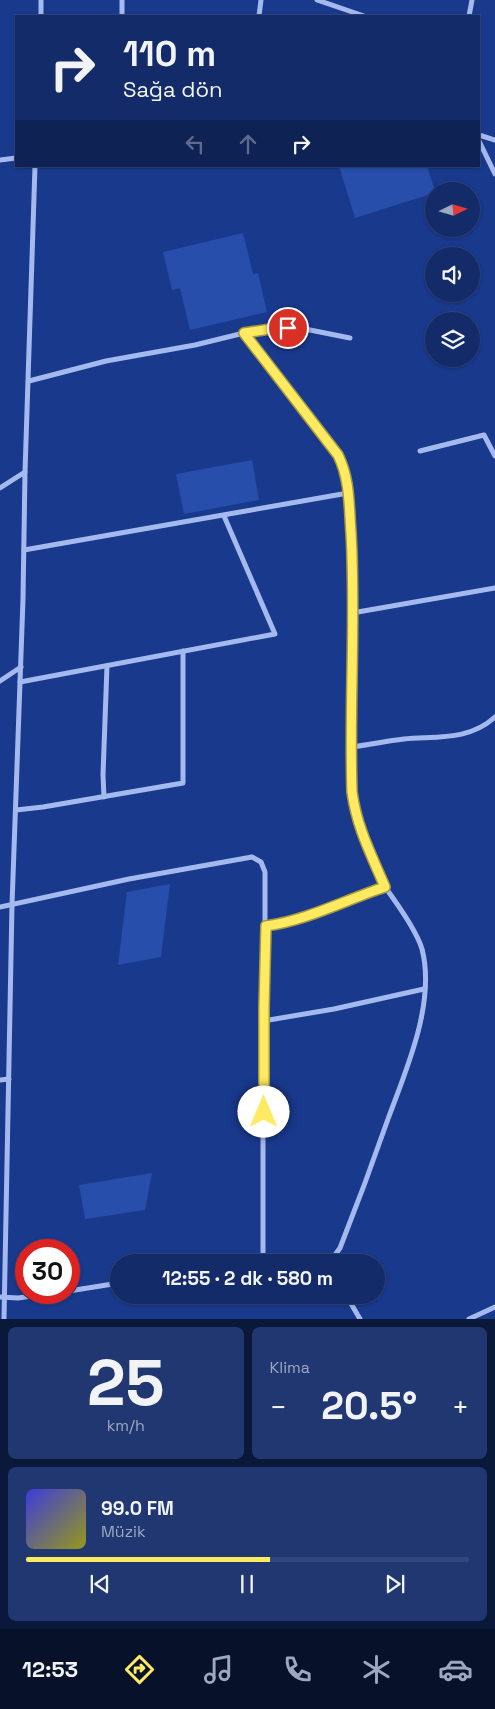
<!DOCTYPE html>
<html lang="tr">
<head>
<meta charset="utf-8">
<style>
  body { margin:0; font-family:"Space Grotesk",sans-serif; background:#203771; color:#f1f3f6; height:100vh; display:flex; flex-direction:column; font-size:19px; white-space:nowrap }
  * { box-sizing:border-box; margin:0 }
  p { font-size:16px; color:#9da7c0 }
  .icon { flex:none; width:28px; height:28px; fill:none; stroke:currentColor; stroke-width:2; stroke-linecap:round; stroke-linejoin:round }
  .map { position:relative; height:1319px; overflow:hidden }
  .panel { display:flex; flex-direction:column; gap:8px; padding:8px; background:#0a183a; flex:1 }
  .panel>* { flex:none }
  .top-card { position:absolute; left:15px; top:15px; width:465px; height:152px; border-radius:0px; box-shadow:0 1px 4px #0004,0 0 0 1px #32477d; background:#132b69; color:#f1f3f6; overflow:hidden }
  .needle { width:32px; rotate:85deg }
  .tools { position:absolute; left:425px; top:182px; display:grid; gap:10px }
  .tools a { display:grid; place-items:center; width:55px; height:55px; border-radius:50%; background:#132b69; box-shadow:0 1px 4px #0004,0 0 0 1px #32477d; font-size:25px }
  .speed { position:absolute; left:15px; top:1239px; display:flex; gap:10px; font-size:25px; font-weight:700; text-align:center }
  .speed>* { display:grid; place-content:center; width:65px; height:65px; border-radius:50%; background:#132b69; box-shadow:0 1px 4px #0004,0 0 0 1px #32477d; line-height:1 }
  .speed .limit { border:8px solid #d22; background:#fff; color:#111 }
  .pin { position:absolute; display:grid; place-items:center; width:42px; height:42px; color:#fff; margin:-21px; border:2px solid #fff; border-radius:50%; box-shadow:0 1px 5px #0007 }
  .me { position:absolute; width:55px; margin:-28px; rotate:0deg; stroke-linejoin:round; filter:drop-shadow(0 0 4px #0008) }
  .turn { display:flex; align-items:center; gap:18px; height:105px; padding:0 25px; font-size:22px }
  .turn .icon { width:65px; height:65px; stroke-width:2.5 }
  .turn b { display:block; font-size:35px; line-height:42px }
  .lanes { display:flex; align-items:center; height:48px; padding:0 25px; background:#0003; justify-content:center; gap:25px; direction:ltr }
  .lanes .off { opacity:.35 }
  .big { font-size:38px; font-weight:600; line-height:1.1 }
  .panel .widget { flex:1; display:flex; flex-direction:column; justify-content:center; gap:8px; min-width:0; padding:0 18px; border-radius:8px; background:#203771 }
  .panel .dial { align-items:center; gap:0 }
  .dial b { font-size:65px; line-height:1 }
  .song { display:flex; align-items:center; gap:15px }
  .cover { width:60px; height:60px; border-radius:8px; background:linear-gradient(135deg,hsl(240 70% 55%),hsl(60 70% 35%)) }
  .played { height:5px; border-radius:2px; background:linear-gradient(90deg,#ffea61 55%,#32477d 55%) }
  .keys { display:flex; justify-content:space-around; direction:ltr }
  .heat { display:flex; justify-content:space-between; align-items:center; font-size:28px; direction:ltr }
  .panel .tiles { flex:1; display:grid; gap:8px; grid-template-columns:1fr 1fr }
  .widget:last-child { grid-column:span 2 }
  .trip { position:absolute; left:110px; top:1254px; width:275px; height:50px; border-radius:25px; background:#132b69; box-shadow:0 1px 4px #0004,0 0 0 1px #32477d; font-weight:600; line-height:50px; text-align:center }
  .tabs { display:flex; height:80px; justify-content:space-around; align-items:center; background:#08112a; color:#9da7c0 }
  .tabs .icon { width:35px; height:35px }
  .tabs .current { color:#ffea61 }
  .tabs b { font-size:22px; color:#f1f3f6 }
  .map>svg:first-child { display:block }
  .building { fill:#274eab }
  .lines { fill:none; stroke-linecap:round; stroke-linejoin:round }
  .minor { stroke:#a4baee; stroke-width:5 }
  .route-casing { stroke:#a6983f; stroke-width:12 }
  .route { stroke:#ffea61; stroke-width:9 }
</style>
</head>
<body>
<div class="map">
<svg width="495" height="1319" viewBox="0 0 495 1319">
  <rect width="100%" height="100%" fill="#19398c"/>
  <g class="building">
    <polygon points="339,166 427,166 435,191 434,191 434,193 355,218"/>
    <polygon points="243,233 253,274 258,273 267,312 190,330 180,288 172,290 163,252"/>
    <polygon points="252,460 259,500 184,514 176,474"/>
    <polygon points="170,884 161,957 118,965 127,892"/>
    <polygon points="152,1173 145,1210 85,1219 79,1185"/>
  </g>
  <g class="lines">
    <g class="minor">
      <polyline points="317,0 364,16"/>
      <polyline points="41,16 41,0"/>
      <polyline points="122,16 122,0"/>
      <polyline points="259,16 261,0"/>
      <polyline points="469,16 472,0"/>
      <polyline points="479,135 495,140"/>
      <polyline points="479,141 495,174"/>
      <polyline points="0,160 16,158"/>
      <polyline points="244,333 277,328 300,328 350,338"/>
      <path d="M29,381L106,361L195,345L244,333L338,455C350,480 349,509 351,537C356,622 350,707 352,792C357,826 371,856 385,887"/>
      <polyline points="420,451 484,435 495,456"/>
      <polyline points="25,472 35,166"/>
      <polyline points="0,488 25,472 23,599 12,905 4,1319"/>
      <polyline points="24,550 348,493"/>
      <polyline points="352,613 495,588"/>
      <polyline points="0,681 21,667"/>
      <polyline points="20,682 275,634 224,516"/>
      <path d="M351,747C368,745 386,741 404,739C436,736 469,741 495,717"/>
      <polyline points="104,797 103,775 107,666"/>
      <polyline points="16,810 43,807 183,783 183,651"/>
      <polyline points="0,907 129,879 252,857 261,862 265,872 265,925"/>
      <polyline points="263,1021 334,1009 424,989"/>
      <polyline points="0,1080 9,1079"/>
      <path d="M260,1262C279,1260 304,1256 322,1262"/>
      <path d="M263,1262V1007L265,925C308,920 345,900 385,887C396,902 417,932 422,949C436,1003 406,1070 388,1119C373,1162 357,1205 340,1248L330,1262"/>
      <polyline points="69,1291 119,1283"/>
      <polyline points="346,1295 360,1319"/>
      <polyline points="0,1297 18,1298 59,1292"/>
      <polyline points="469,1319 495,1307"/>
    </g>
  </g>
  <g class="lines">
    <defs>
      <path id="route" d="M264,1112V1007L266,926C308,920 345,900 385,887C371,854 357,828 352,792C349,706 356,619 351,533C349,506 350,479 338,455L244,333L277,328H288"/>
    </defs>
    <use href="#route" class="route-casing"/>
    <use href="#route" class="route"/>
  </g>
</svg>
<div class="tools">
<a><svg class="needle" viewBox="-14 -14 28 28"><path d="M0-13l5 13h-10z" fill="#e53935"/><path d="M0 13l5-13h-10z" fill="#9da7c0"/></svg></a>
<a><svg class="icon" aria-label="sound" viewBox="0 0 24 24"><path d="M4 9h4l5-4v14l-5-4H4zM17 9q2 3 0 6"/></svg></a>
<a><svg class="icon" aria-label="layers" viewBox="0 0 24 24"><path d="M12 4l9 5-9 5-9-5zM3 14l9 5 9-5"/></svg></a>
</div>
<div class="speed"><div class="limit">30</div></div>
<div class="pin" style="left:288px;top:328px;background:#d93025"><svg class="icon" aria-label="arrive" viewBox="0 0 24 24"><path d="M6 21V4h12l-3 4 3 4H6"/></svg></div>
<svg class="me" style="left:264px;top:1112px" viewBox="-20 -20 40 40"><circle r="19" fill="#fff"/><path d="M0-13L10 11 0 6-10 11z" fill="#ffea61"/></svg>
<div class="trip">12:55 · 2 dk · 580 m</div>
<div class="top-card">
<div class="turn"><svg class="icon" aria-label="right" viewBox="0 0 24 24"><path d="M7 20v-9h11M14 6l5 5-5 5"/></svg><div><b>110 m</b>Sağa dön</div></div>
<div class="lanes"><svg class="icon off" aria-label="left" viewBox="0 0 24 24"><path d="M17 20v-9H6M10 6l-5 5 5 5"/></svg><svg class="icon off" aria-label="ahead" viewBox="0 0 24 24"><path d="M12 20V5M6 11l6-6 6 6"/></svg><svg class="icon" aria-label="right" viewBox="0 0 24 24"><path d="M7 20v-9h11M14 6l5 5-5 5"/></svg></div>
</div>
</div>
<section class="panel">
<div class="tiles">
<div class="widget dial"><b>25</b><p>km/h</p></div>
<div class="widget"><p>Klima</p>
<div class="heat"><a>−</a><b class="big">20.5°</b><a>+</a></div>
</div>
<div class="widget">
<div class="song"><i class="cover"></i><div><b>99.0 FM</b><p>Müzik</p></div></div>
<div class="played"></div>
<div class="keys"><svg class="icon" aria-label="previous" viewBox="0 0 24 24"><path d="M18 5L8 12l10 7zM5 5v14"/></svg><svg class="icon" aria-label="pause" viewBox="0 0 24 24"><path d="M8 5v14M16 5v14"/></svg><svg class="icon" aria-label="next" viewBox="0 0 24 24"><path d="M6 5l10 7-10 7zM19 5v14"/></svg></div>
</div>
</div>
</section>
<nav class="tabs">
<b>12:53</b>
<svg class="icon current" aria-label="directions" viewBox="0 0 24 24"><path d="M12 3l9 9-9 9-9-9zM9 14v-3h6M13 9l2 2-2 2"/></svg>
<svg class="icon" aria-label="music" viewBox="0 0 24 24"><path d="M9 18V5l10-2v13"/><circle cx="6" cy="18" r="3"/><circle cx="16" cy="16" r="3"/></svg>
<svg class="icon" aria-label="phone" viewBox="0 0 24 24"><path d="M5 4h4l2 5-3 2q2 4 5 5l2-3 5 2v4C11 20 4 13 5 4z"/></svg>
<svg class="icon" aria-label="climate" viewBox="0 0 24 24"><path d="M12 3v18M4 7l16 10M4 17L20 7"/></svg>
<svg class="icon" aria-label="car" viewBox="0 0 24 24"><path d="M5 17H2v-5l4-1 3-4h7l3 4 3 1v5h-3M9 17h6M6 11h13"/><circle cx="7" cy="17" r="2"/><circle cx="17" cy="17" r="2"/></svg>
</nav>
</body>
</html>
